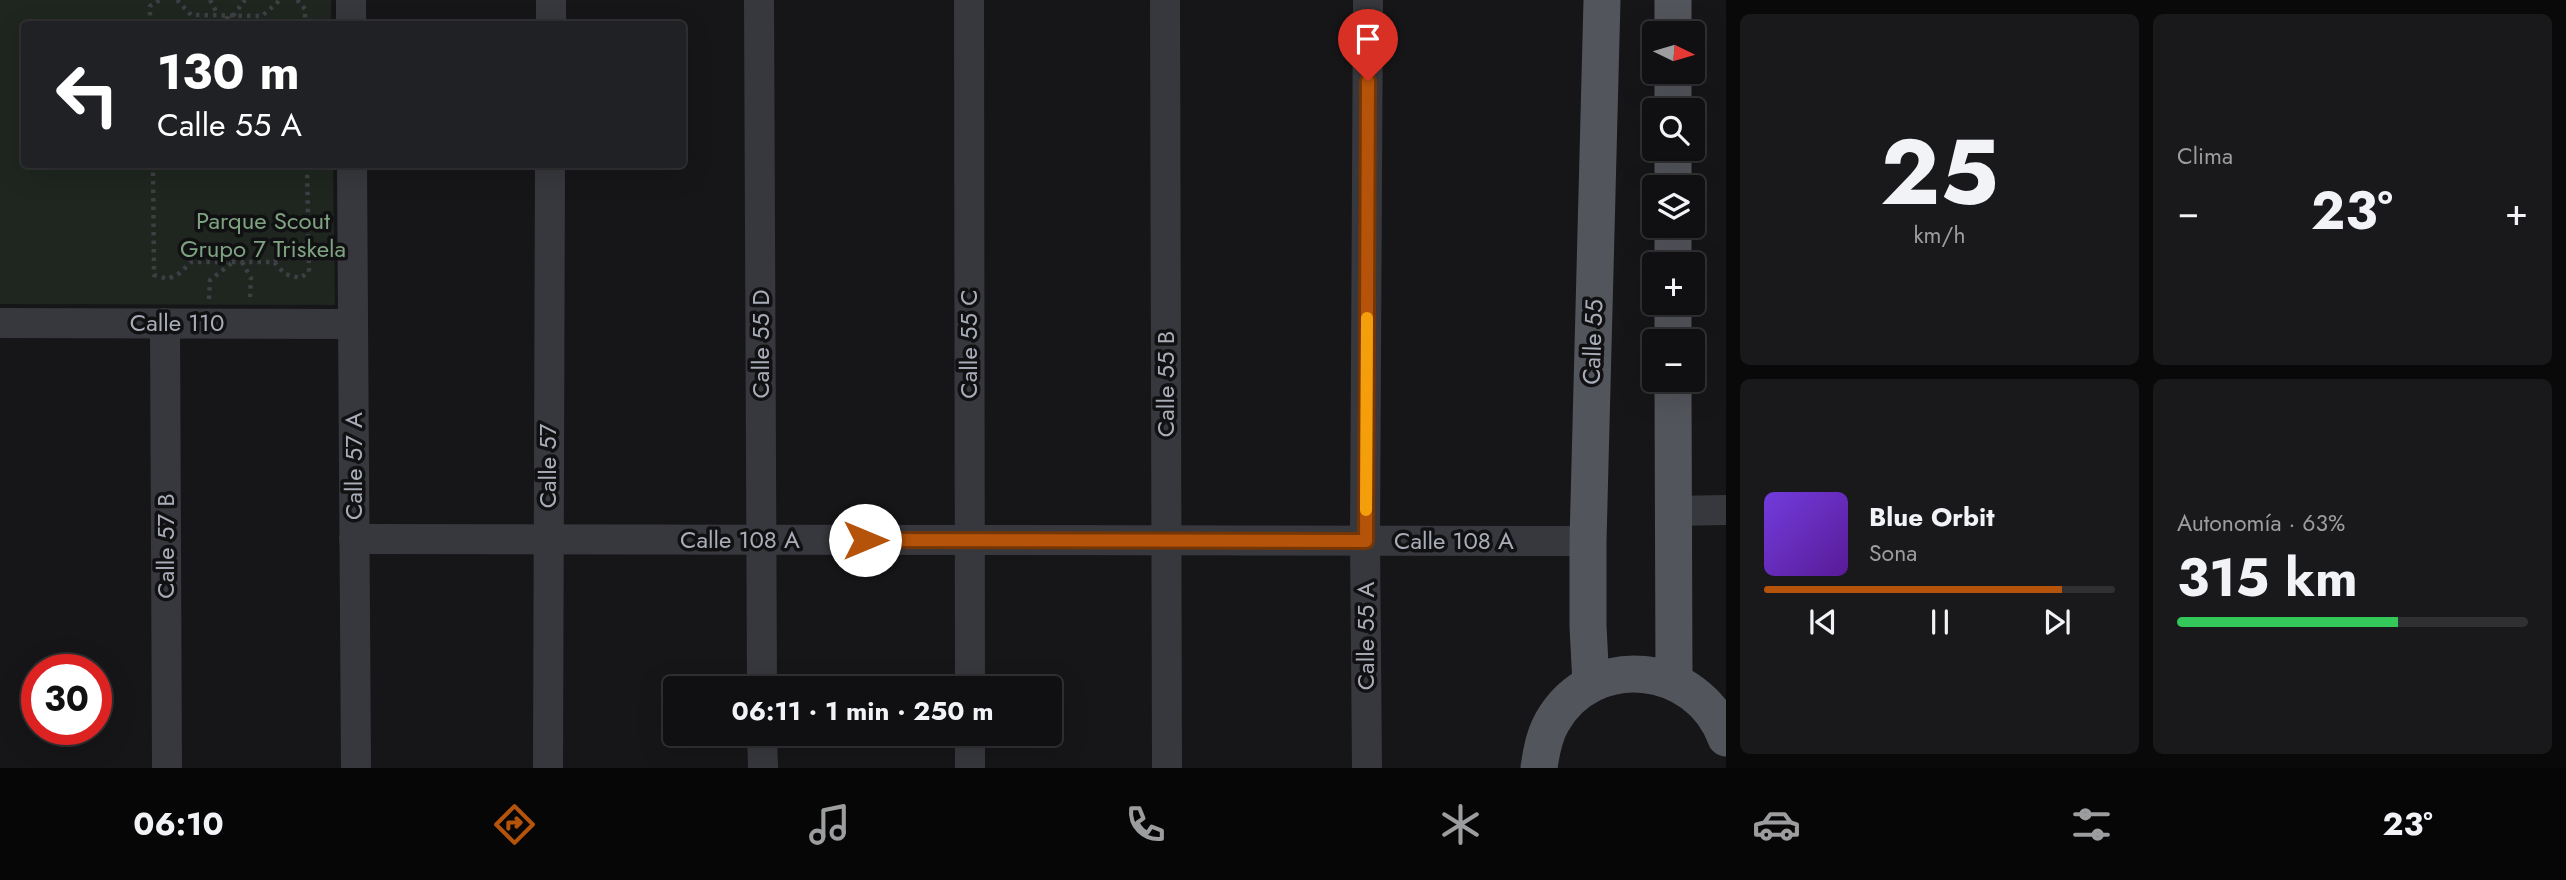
<!DOCTYPE html>
<html lang="es">
<head>
<meta charset="utf-8">
<style>
  body { margin:0; font-family:Jost,sans-serif; background:#19191b; color:#f1f3f6; height:100vh; display:flex; flex-direction:column; font-size:26px; white-space:nowrap }
  * { box-sizing:border-box; margin:0 }
  p { font-size:23px; color:#9c9d9f }
  .icon { flex:none; width:38px; height:38px; fill:none; stroke:currentColor; stroke-width:2; stroke-linecap:round; stroke-linejoin:round }
  .map { position:relative; flex:1; overflow:hidden }
  .details { display:flex; flex-direction:column; gap:14px; padding:14px; background:#09090a; width:840px }
  .details>* { flex:none }
  .guide { position:absolute; left:21px; top:21px; width:665px; height:147px; border-radius:7px; box-shadow:0 7px 28px #0002,0 0 0 2px #303032; background:#202124; color:#fff; overflow:hidden }
  .needle { width:46px; rotate:95deg }
  .tools { position:absolute; left:1642px; top:21px; display:grid; gap:14px }
  .tools a { display:grid; place-items:center; width:63px; height:63px; border-radius:7px; background:#101012; box-shadow:0 7px 28px #0002,0 0 0 2px #303032; font-size:35px }
  .speed { position:absolute; left:21px; top:654px; display:flex; gap:14px; font-size:35px; font-weight:700; text-align:center }
  .speed>* { display:grid; place-content:center; width:91px; height:91px; border-radius:50%; background:#101012; box-shadow:0 7px 28px #0002,0 0 0 2px #303032; line-height:1 }
  .speed .limit { border:10px solid #d22; background:#fff; color:#111 }
  .pin { position:absolute; display:grid; place-items:center; width:60px; height:60px; color:#fff; margin:-72px -30px; border-radius:50% 50% 50% 0; rotate:-45deg; box-shadow:0 0 7px #0007 }
  .pin .icon { rotate:45deg }
  .me { position:absolute; width:77px; margin:-38px; rotate:90deg; stroke-linejoin:round; filter:drop-shadow(0 0 5px #0008) }
  .turn { display:flex; align-items:center; gap:24px; height:147px; padding:0 21px; font-size:32px }
  .turn .icon { width:91px; height:91px; stroke-width:2.5 }
  .turn b { display:block; font-size:49px; line-height:60px }
  .big { font-size:52px; font-weight:700; line-height:1.1 }
  .details .card { flex:1; display:flex; flex-direction:column; justify-content:center; gap:10px; min-width:0; padding:0 24px; border-radius:10px; background:#19191b }
  .details .dial { align-items:center; gap:0 }
  .dial b { font-size:91px; line-height:1 }
  .song { display:flex; align-items:center; gap:21px }
  .cover { width:84px; height:84px; border-radius:10px; background:linear-gradient(135deg,hsl(260 70% 55%),hsl(270 70% 35%)) }
  .played { height:7px; border-radius:4px; background:linear-gradient(90deg,#b45309 85%,#303032 85%) }
  .keys { display:flex; justify-content:space-around; direction:ltr }
  .heat { display:flex; justify-content:space-between; align-items:center; font-size:38px; direction:ltr }
  .charge { height:10px; border-radius:5px; background:linear-gradient(90deg,#34c759 63%,#303032 0) }
  .details .tiles { flex:1; display:grid; gap:14px; grid-template-columns:repeat(2,1fr) }
  .trip { position:absolute; left:663px; top:676px; width:399px; height:70px; border-radius:7px; background:#101012; box-shadow:0 7px 28px #0002,0 0 0 2px #303032; font-weight:700; line-height:70px; text-align:center }
  .tab-bar { display:flex; height:112px; justify-content:space-around; align-items:center; background:#060607; color:#9c9d9f }
  .tab-bar .icon { width:49px; height:49px }
  .tab-bar .current { color:#b45309 }
  .tab-bar b { font-size:32px; color:#f1f3f6 }
  main { display:flex; flex:1; min-height:0 }
  .map>svg:first-child { display:block }
  .green { fill:#1e261f }
  .lines { fill:none; stroke-linecap:round; stroke-linejoin:round }
  .path { stroke:#3d3f44; stroke-width:4.5; stroke-dasharray:3.5 5; stroke-linecap:butt }
  .minor { stroke:#37383d; stroke-width:30 }
  .major { stroke:#53555c; stroke-width:37 }
  .route-casing { stroke:#753606; stroke-width:18 }
  .route { stroke:#b45309; stroke-width:12 }
  .slow { stroke:#f59e0b; stroke-width:12 }
  .labels { text-anchor:middle; stroke-width:7; stroke-linejoin:round; paint-order:stroke }
  .park-label { font-size:24px; fill:#7fa381; stroke:#111113 }
  .street-label { font-size:24px; fill:#a8adb8; stroke:#111113 }
</style>
</head>
<body>
<main>
<div class="map">
<svg width="1726" height="768" viewBox="0 0 1726 768">
  <rect width="100%" height="100%" fill="#161618"/>
  <polygon class="green" points="0,0 331,0 331,24 24,24 24,164 333,165 335,305 0,304"/>
  <g class="lines">
    <g class="path">
      <polyline points="177,0 191,15 262,16 280,0"/>
      <polyline points="210,0 218,15"/>
      <polyline points="297,0 305,9 305,24"/>
      <polyline points="227,16 228,24"/>
      <polyline points="233,16 245,0"/>
      <polyline points="150,24 150,6 160,0"/>
      <polyline points="153,164 154,275 168,279 180,273 191,262 274,262 285,274 300,278 309,272 307,164"/>
      <polyline points="242,262 251,278 250,297"/>
      <polyline points="274,262 308,242"/>
      <polyline points="209,299 210,280 233,262"/>
    </g>
    <g class="minor">
      <polyline points="351,0 351,24"/>
      <polyline points="759,0 762,688"/>
      <polyline points="969,0 970,688"/>
      <polyline points="1165,0 1167,768"/>
      <polyline points="551,24 551,0"/>
      <polyline points="352,164 356,768"/>
      <polyline points="0,323 353,324"/>
      <polyline points="165,323 167,768"/>
      <polyline points="1673,511 1726,510"/>
      <polyline points="354,539 1588,541"/>
      <polyline points="762,733 763,768"/>
      <polyline points="970,733 970,768"/>
      <polyline points="548,768 550,164"/>
      <polyline points="1367,768 1365,541 1368,0"/>
    </g>
    <g class="major">
      <polyline points="1673,33 1673,0"/>
      <polyline points="1673,110 1673,72"/>
      <polyline points="1673,187 1673,149"/>
      <polyline points="1673,264 1673,226"/>
      <polyline points="1673,341 1673,303"/>
      <polyline points="1673,380 1674,681"/>
      <polyline points="1591,684 1588,626 1588,541 1602,0"/>
      <path d="M1539,768C1541,752 1544,736 1552,722C1593,650 1698,662 1726,738"/>
    </g>
  </g>
  <g class="lines">
    <defs>
      <polyline id="route" points="865,540 1366,541 1368,81"/>
    </defs>
    <use href="#route" class="route-casing"/>
    <use href="#route" class="route"/>
    <polyline class="slow" points="1366,510 1367,318"/>
  </g>
  <g class="labels">
    <g class="park-label">
      <text x="263" y="229">Parque Scout<tspan x="263" dy="28">Grupo 7 Triskela</tspan></text>
    </g>
    <g class="street-label">
      <text x="177" y="331">Calle 110</text>
      <text transform="translate(1593 342) rotate(-88)" y="8">Calle 55</text>
      <text transform="translate(761 344) rotate(-90)" y="8">Calle 55 D</text>
      <text transform="translate(969 344) rotate(-90)" y="8">Calle 55 C</text>
      <text transform="translate(1166 384) rotate(-90)" y="8">Calle 55 B</text>
      <text transform="translate(354 466) rotate(-90)" y="8">Calle 57 A</text>
      <text transform="translate(548 466) rotate(-90)" y="8">Calle 57</text>
      <text x="740" y="548">Calle 108 A</text>
      <text x="1454" y="549">Calle 108 A</text>
      <text transform="translate(166 546) rotate(-90)" y="8">Calle 57 B</text>
      <text transform="translate(1366 636) rotate(-90)" y="8">Calle 55 A</text>
    </g>
  </g>
</svg>
<div class="tools">
<a><svg class="needle" viewBox="-14 -14 28 28"><path d="M0-13l5 13h-10z" fill="#e53935"/><path d="M0 13l5-13h-10z" fill="#9c9d9f"/></svg></a>
<a><svg class="icon" aria-label="search" viewBox="0 0 24 24"><circle cx="10" cy="10" r="6"/><path d="M15 15l6 6"/></svg></a>
<a><svg class="icon" aria-label="layers" viewBox="0 0 24 24"><path d="M12 4l9 5-9 5-9-5zM3 14l9 5 9-5"/></svg></a>
<a>+</a>
<a>−</a>
</div>
<div class="speed"><div class="limit">30</div></div>
<div class="pin" style="left:1368px;top:81px;background:#d93025"><svg class="icon" aria-label="arrive" viewBox="0 0 24 24"><path d="M6 21V4h12l-3 4 3 4H6"/></svg></div>
<svg class="me" style="left:865px;top:540px" viewBox="-20 -20 40 40"><circle r="19" fill="#fff"/><path d="M0-13L10 11 0 6-10 11z" fill="#b45309"/></svg>
<div class="trip">06:11 · 1 min · 250 m</div>
<div class="guide">
<div class="turn"><svg class="icon" aria-label="left" viewBox="0 0 24 24"><path d="M17 20v-9H6M10 6l-5 5 5 5"/></svg><div><b>130 m</b>Calle 55 A</div></div>
</div>
</div>
<section class="details">
<div class="tiles">
<div class="card dial"><b>25</b><p>km/h</p></div>
<div class="card"><p>Clima</p>
<div class="heat"><a>−</a><b class="big">23°</b><a>+</a></div>
</div>
<div class="card">
<div class="song"><i class="cover"></i><div><b>Blue Orbit</b><p>Sona</p></div></div>
<div class="played"></div>
<div class="keys"><svg class="icon" aria-label="previous" viewBox="0 0 24 24"><path d="M18 5L8 12l10 7zM5 5v14"/></svg><svg class="icon" aria-label="pause" viewBox="0 0 24 24"><path d="M8 5v14M16 5v14"/></svg><svg class="icon" aria-label="next" viewBox="0 0 24 24"><path d="M6 5l10 7-10 7zM19 5v14"/></svg></div>
</div>
<div class="card"><p>Autonomía · 63%</p><b class="big">315 km</b><div class="charge"></div></div>
</div>
</section>
</main>
<nav class="tab-bar">
<b>06:10</b>
<svg class="icon current" aria-label="directions" viewBox="0 0 24 24"><path d="M12 3l9 9-9 9-9-9zM9 14v-3h6M13 9l2 2-2 2"/></svg>
<svg class="icon" aria-label="music" viewBox="0 0 24 24"><path d="M9 18V5l10-2v13"/><circle cx="6" cy="18" r="3"/><circle cx="16" cy="16" r="3"/></svg>
<svg class="icon" aria-label="phone" viewBox="0 0 24 24"><path d="M5 4h4l2 5-3 2q2 4 5 5l2-3 5 2v4C11 20 4 13 5 4z"/></svg>
<svg class="icon" aria-label="climate" viewBox="0 0 24 24"><path d="M12 3v18M4 7l16 10M4 17L20 7"/></svg>
<svg class="icon" aria-label="car" viewBox="0 0 24 24"><path d="M5 17H2v-5l4-1 3-4h7l3 4 3 1v5h-3M9 17h6M6 11h13"/><circle cx="7" cy="17" r="2"/><circle cx="17" cy="17" r="2"/></svg>
<svg class="icon" aria-label="filters" viewBox="0 0 24 24"><path d="M4 7h16M4 17h16"/><circle cx="9" cy="7" r="2"/><circle cx="15" cy="17" r="2"/></svg>
<b>23°</b>
</nav>
</body>
</html>
